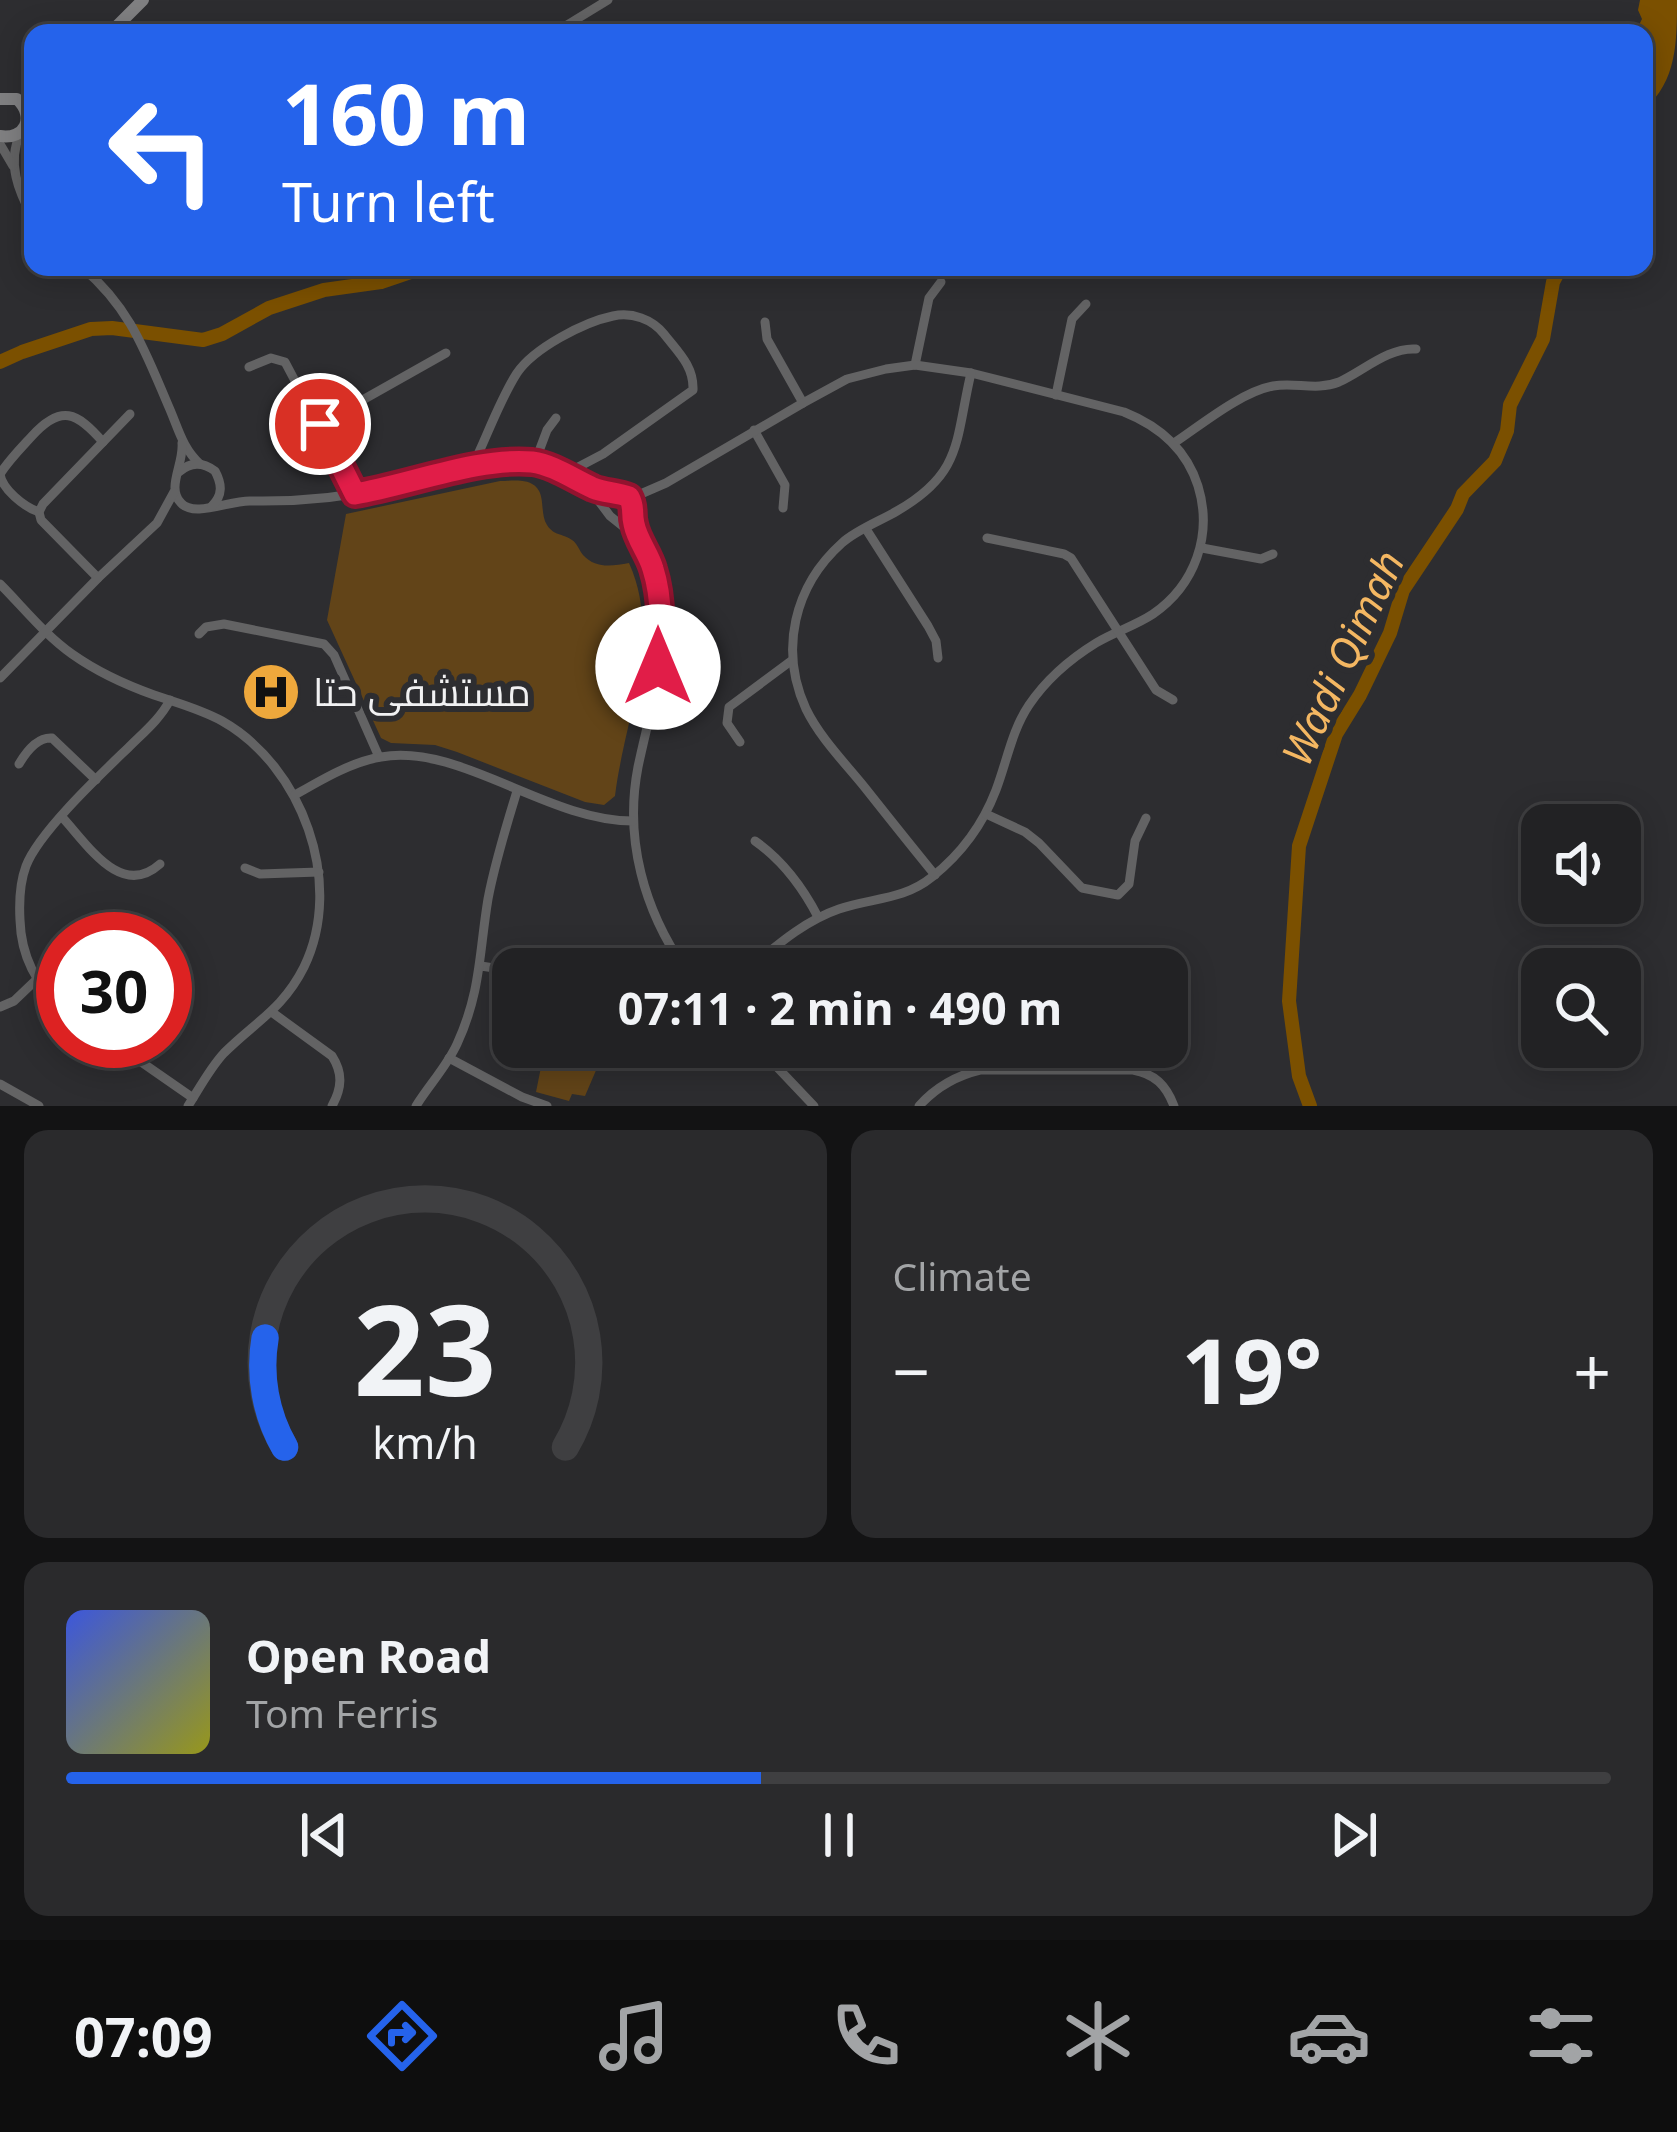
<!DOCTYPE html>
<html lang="en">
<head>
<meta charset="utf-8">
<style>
  body { margin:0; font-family:"Noto Sans",Cairo,sans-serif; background:#2a2a2c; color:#f1f3f6; height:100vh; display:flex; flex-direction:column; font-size:45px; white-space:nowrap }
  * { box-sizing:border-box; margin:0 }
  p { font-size:39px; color:#a2a4a6 }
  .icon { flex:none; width:66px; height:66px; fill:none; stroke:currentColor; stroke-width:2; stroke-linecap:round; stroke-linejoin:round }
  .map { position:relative; height:1106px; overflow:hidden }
  .panel { display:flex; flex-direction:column; gap:24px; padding:24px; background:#131314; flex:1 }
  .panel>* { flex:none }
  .guide { position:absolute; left:24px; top:24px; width:1629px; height:252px; border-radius:24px; box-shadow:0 6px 30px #0003,0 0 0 3px #3f3f41; background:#2563eb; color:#fff; overflow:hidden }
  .buttons { position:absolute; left:1521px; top:804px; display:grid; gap:24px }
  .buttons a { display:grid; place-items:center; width:120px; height:120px; border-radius:24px; background:#222224; box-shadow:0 6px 30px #0003,0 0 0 3px #3f3f41; font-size:60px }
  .speed { position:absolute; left:36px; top:912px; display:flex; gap:24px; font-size:60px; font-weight:700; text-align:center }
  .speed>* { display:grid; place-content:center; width:156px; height:156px; border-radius:50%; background:#222224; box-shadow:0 6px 30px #0003,0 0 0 3px #3f3f41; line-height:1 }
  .speed .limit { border:18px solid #d22; background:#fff; color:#111 }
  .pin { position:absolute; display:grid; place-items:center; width:102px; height:102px; color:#fff; margin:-51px; border:6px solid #fff; border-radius:50%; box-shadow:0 3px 12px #0007 }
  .me { position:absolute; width:132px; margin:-66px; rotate:0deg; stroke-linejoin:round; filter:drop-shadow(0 0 9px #0008) }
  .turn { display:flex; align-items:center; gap:42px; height:252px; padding:0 60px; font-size:54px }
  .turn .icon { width:156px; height:156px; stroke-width:2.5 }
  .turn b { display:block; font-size:84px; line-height:102px }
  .big { font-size:90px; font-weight:700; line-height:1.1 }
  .panel .tile { flex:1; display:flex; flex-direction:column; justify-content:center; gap:18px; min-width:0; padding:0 42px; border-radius:24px; background:#2a2a2c }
  .panel .dial { align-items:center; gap:0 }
  .dial svg { height:312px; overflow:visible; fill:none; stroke:#3f3f41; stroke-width:7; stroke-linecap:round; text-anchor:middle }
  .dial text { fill:#f1f3f6; stroke:none }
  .song { display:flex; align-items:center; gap:36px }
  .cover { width:144px; height:144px; border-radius:18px; background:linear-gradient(135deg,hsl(230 70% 55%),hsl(60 70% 35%)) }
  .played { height:12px; border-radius:6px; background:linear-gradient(90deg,#2563eb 45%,#3f3f41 45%) }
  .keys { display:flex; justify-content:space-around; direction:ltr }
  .heat { display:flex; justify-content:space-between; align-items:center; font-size:66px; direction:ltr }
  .panel .tiles { flex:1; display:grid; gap:24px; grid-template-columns:1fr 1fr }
  .tile:last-child { grid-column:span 2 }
  .trip { position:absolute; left:492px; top:948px; width:696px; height:120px; border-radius:24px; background:#222224; box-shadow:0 6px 30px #0003,0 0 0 3px #3f3f41; font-weight:700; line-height:120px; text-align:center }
  .tabs { display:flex; height:192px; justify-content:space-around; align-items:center; background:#0e0e0e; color:#a2a4a6 }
  .tabs .icon { width:84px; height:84px }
  .tabs .selected { color:#2563eb }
  .tabs b { font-size:54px; color:#f1f3f6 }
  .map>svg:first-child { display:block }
  .green { fill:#624418 }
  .water { fill:#7b5000 }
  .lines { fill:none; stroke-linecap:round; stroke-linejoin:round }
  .river { stroke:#7b5000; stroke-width:14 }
  .minor { stroke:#636364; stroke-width:9 }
  .secondary { stroke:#808082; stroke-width:12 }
  .route-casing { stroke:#92132f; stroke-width:30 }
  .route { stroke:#e11d48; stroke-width:21 }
  .labels { text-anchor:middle; stroke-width:12; stroke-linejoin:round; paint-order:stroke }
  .poi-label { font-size:39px; fill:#f1f1f2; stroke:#2d2d30; text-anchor:start }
  .water-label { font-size:42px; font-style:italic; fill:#f4b762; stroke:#2d2d30 }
</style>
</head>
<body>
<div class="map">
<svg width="1677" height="1106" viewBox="0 0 1677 1106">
  <rect width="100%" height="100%" fill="#2d2d30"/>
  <g class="green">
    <path d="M500,481C511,481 529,478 537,488C545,497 540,514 547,525C554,536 562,533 572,540C577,543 579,550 583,555C596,569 612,566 629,563C663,638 624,720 615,796L604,805L585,802L457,752L435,745L391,743L381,738L327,620L346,514Z"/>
    <polygon points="545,1047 600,1047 597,1068 585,1096 572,1094 569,1101 536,1092"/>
  </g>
  <path class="water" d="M1640,0H1677C1677,41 1677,82 1644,109V33H1635L1642,19L1638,10Z"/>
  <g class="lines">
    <g class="river">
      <polyline points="0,362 22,352 91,329 112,328 203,340 222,334 269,308 324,290 381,282 425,267"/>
      <polyline points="1310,1106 1299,1076 1289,1001 1299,846 1336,734 1360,695 1390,633 1403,590 1457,509 1463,494 1495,461 1507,431 1510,405 1543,339 1553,282 1561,267"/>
    </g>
    <g class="minor">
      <polyline points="554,33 608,0"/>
      <path d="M20,134C7,163 18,191 33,218"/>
      <polyline points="0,144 13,166"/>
      <path d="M82,267C130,308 144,349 168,405C178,427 182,448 200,464"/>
      <polyline points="765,322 767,339 803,403"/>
      <polyline points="915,365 929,298 941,282"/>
      <polyline points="249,367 271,358 285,362 355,494"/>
      <polyline points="1056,395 1072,319 1086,304"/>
      <polyline points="320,424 446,353"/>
      <polyline points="754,430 785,485 783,508"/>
      <path d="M182,443C184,464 166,488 181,503C194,518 230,500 251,501C301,502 348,497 397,486C441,477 486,458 532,462C562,465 586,490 617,494"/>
      <path d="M1174,443C1201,425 1241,392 1273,386C1296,382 1316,391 1339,382C1363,371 1389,347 1416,349"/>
      <polyline points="535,462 547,430 556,418"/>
      <path d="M472,467C487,437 499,401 517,373C534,348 584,322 613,316C632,312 652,319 664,334C678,352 694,366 693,390L603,454L565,474"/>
      <path d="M179,472C191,461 203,462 215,471C222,484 223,495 212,506"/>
      <polyline points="589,488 610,516 635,536"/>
      <path d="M625,494L643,493L666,483L803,403L847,379L886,369L915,365L971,373L1124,412C1159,426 1186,448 1198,486C1213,535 1195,585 1153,614C1135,626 1114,632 1096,643C1070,659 1046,680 1029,705C1012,730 1007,761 996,790C983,824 961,854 932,877C904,900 871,898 839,909C804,921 776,946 748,969"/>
      <path d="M39,512C24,507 2,489 0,474C9,460 21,448 32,436C61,404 77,412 103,442"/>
      <path d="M633,513C634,533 645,547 651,565C660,587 661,615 661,639C660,683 647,724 638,767C624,839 644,910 685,969"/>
      <polyline points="866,529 928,626 936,641 938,658"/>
      <polyline points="987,538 1064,554 1071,558 1156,690 1173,700"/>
      <polyline points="1202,548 1261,559 1273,554"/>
      <polyline points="98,578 41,520 39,512 43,504 130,414"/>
      <path d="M0,584C23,607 45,635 72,654C96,671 126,685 154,695C177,703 200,709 222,721C302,766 345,883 304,967C283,1009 255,1022 224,1053C210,1068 199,1089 188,1106"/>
      <polyline points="199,634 206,627 224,624 324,644 334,655 379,757"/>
      <polyline points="0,678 98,578 157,523 174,492"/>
      <polyline points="740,742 727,723 729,707 791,661"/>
      <path d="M19,764C26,752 37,737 52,738L96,780"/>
      <path d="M295,795C321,780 351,762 381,757C460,743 547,821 633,821"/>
      <polyline points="986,814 1025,832 1039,843 1082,888 1118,895 1129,884 1135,841 1146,818"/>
      <path d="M62,817C88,845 121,899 160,864"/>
      <path d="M755,841C782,860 803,888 818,917"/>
      <polyline points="245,868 260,874 319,872"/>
      <path d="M935,875C912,847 889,818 866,789C846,764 820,738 806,709C779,650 794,586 842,543C856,530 880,521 897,511C963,473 955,441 971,373"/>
      <polyline points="481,966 513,971"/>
      <polyline points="0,1007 14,1001 37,979"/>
      <path d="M63,1008C36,986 21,955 20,920C19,902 20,882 26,866C39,832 101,774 128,748C144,732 160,719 170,700"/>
      <path d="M273,1013L332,1056C343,1073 342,1088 332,1106"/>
      <polyline points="111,1041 193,1098"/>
      <polyline points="758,1047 814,1106"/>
      <polyline points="449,1058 522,1097 547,1106"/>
      <polyline points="0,1084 39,1106"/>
      <path d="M416,1106C429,1085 447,1066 457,1044C481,992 479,953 488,899C495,862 506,827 517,791"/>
      <path d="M919,1106C936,1087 955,1076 980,1070H1133C1155,1074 1166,1085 1174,1106"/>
    </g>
    <g class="secondary">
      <polyline points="110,33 143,0"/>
      <path d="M0,99H17C36,117 25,140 0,136"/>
    </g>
  </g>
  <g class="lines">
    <defs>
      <path id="route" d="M320,424L355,494C409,485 479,457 532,462C554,465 573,479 593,488C605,493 617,492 629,497C635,508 631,512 634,524C637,540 649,554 653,569C663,600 661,636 658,667"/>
    </defs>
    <use href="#route" class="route-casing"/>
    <use href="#route" class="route"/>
  </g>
  <defs>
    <symbol id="hospital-disc" viewBox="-11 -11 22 22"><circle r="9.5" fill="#eea83c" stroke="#2d2d30"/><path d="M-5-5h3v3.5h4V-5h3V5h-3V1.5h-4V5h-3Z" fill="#111"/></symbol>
  </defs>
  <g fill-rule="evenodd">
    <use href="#hospital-disc" x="238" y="659" width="66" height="66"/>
  </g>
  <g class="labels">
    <g class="poi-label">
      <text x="313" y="706">مستشفى حتا</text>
    </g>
    <g class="water-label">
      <text transform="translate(1343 658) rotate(-65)" y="15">Wadi Qimah</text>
    </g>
  </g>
</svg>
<div class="buttons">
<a><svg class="icon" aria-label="sound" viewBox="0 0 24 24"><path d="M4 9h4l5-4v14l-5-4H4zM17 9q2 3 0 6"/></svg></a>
<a><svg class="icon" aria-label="search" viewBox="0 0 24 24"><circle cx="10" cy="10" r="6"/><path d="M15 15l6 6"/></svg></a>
</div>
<div class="speed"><div class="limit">30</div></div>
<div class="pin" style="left:320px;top:424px;background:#d93025"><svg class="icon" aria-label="arrive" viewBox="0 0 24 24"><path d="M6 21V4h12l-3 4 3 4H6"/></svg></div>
<svg class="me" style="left:658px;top:667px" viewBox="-20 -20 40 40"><circle r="19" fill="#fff"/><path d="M0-13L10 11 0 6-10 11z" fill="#e11d48"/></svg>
<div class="trip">07:11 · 2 min · 490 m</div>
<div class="guide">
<div class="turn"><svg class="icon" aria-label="left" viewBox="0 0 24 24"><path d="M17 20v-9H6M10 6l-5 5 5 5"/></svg><div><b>160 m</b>Turn left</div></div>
</div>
</div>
<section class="panel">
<div class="tiles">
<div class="tile dial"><svg viewBox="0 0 100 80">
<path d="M14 69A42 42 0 1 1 86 69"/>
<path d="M14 69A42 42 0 0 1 9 41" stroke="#2563eb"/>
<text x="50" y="56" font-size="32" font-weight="700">23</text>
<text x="50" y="72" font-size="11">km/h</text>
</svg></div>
<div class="tile"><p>Climate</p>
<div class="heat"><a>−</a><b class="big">19°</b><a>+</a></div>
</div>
<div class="tile">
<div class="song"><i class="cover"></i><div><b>Open Road</b><p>Tom Ferris</p></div></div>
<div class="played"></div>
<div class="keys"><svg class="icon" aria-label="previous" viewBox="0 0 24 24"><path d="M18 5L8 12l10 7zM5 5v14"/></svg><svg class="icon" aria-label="pause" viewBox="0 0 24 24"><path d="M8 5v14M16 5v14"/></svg><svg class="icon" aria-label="next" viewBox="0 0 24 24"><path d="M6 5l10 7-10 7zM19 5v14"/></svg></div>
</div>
</div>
</section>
<nav class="tabs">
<b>07:09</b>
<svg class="icon selected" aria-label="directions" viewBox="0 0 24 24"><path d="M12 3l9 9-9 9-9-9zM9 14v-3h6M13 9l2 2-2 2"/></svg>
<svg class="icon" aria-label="music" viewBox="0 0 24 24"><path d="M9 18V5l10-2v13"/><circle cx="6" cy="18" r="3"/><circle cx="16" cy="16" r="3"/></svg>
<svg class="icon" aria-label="phone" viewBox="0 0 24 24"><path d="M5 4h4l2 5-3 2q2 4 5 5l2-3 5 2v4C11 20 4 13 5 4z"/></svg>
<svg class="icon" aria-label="climate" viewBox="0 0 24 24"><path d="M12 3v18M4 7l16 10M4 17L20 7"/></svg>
<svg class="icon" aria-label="car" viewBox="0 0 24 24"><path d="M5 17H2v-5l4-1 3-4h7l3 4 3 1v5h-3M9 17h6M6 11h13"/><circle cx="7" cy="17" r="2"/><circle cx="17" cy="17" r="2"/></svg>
<svg class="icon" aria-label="filters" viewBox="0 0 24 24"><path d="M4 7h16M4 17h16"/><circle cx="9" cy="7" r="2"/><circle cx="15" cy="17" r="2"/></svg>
</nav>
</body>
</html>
